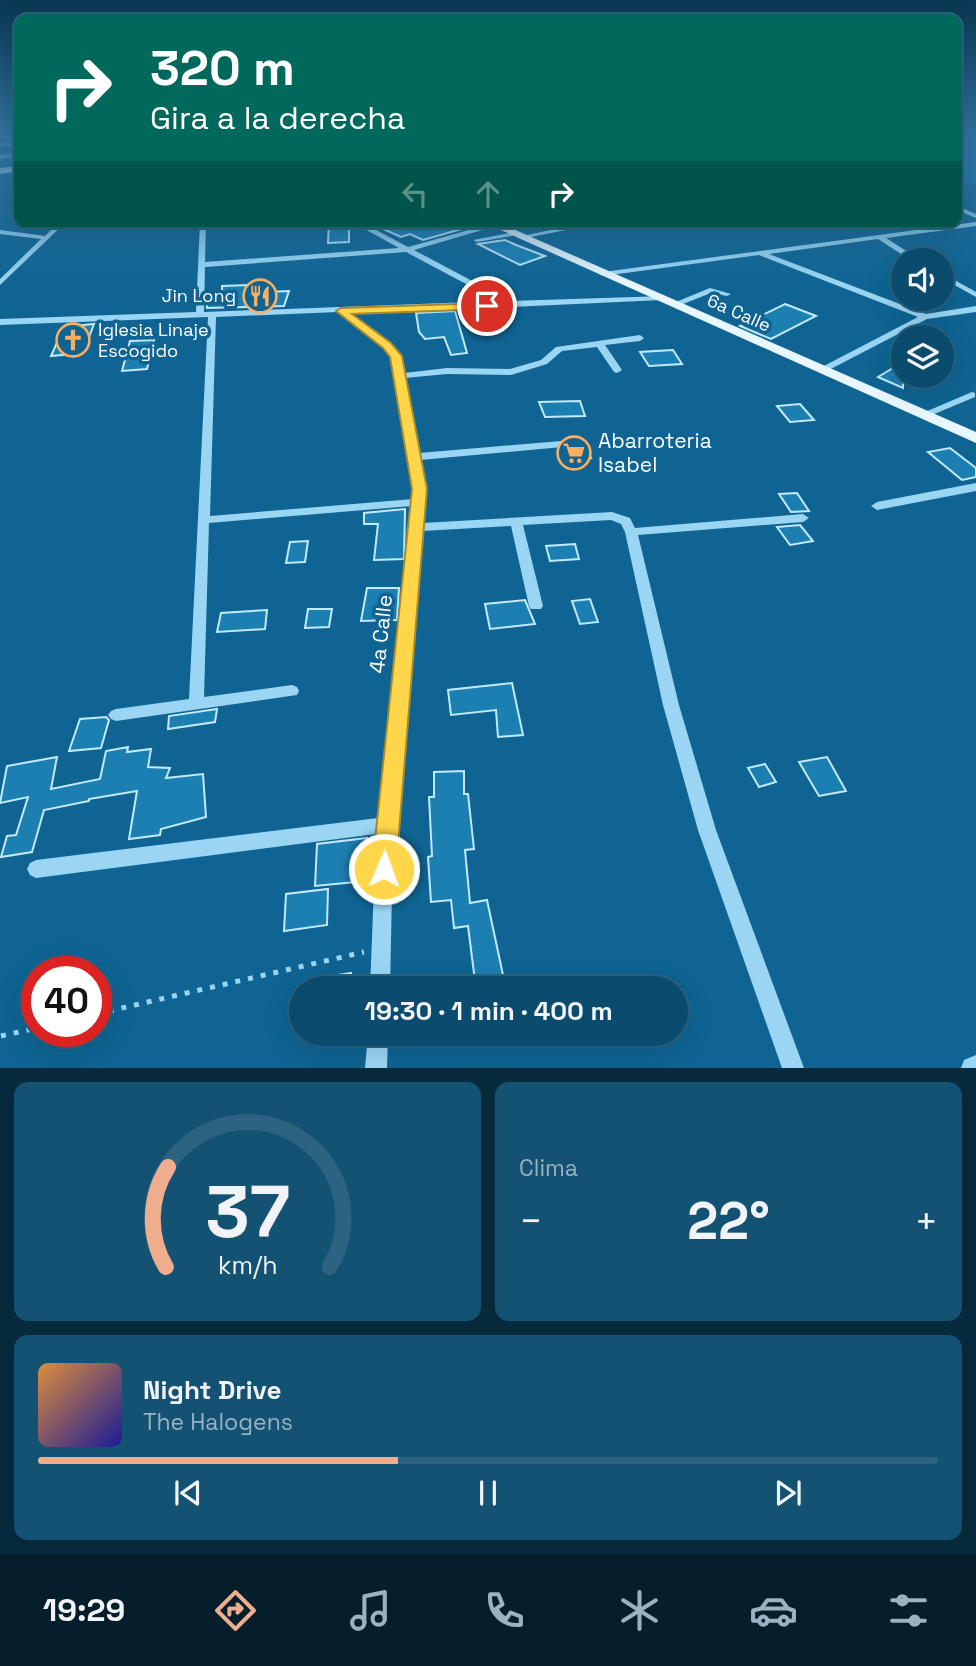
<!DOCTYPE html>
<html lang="es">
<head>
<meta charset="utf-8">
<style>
  body { margin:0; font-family:"Space Grotesk",sans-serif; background:#145273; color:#f1f3f6; height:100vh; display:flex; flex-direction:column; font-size:26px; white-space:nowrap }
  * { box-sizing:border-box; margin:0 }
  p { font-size:23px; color:#9ab3c2 }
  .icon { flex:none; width:38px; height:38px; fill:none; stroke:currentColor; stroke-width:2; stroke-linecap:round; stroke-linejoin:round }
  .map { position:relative; height:1068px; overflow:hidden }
  .sheet { display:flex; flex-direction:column; gap:14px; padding:14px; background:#06293c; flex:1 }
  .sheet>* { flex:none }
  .top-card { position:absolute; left:14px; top:14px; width:948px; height:214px; border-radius:14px; box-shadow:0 7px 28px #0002,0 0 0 2px #2b6381; background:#00695c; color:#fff; overflow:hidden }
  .buttons { position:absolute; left:891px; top:248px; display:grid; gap:14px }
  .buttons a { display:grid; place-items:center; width:63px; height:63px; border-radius:50%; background:#0b4b6e; box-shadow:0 7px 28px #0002,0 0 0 2px #2b6381; font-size:35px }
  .speed { position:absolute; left:21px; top:956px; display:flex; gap:14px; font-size:35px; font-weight:700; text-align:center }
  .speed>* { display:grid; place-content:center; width:91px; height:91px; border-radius:50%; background:#0b4b6e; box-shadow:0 7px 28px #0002,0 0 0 2px #2b6381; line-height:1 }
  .speed .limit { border:10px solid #d22; background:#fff; color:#111 }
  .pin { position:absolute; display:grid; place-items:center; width:60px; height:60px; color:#fff; margin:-30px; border:4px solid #fff; border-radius:50%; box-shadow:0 2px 7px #0007 }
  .me { position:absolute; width:77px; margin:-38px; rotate:2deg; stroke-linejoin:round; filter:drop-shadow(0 0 5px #0008) }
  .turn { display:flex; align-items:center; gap:24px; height:147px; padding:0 21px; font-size:32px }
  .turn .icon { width:91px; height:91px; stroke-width:2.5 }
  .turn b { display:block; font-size:49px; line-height:60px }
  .lanes { display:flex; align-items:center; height:66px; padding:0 21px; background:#0003; justify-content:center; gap:35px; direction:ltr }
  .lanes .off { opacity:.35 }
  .big { font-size:52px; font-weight:700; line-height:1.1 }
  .sheet .card { flex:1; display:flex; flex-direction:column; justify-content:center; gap:10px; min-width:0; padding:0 24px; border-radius:14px; background:#145273 }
  .sheet .dial { align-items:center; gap:0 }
  .dial svg { height:182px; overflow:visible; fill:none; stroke:#2b6381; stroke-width:7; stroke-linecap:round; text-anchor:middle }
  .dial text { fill:#f1f3f6; stroke:none }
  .song { display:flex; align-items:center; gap:21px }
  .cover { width:84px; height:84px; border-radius:10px; background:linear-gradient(135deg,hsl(30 70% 55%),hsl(240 70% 35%)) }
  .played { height:7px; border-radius:4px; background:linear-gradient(90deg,#eead8d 40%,#2b6381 40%) }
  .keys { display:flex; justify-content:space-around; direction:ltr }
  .heat { display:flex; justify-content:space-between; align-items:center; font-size:38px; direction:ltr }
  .sheet .tiles { flex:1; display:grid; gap:14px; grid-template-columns:1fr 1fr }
  .card:last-child { grid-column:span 2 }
  .trip { position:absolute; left:289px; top:976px; width:399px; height:70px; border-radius:35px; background:#0b4b6e; box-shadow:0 7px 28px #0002,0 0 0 2px #2b6381; font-weight:700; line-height:70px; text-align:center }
  .menu { display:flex; height:112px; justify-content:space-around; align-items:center; background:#041e2c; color:#9ab3c2 }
  .menu .icon { width:49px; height:49px }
  .menu .selected { color:#eead8d }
  .menu b { font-size:32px; color:#f1f3f6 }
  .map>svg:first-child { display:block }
  .green { fill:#167aad }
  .building { fill:#1c7fb2; stroke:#c2eafe; stroke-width:2 }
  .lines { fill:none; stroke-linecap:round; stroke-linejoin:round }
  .path { stroke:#9ad6f4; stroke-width:5; stroke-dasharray:5 8; stroke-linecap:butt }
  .minor { fill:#9ad6f4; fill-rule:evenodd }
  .major { fill:#e7f6ff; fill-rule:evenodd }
  .route { fill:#ffd54a; stroke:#a68a30; stroke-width:2 }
  .labels { text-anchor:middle; stroke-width:7; stroke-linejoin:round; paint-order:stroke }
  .far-poi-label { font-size:18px; fill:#fff; stroke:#0f6493; text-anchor:end }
  .far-street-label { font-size:18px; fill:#fff; stroke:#0f6493 }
  .poi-label { font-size:21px; fill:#fff; stroke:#0f6493; text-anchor:start }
  .street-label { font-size:21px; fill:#fff; stroke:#0f6493 }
</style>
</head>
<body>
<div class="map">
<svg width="976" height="1068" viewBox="0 0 976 1068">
  <rect width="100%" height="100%" fill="#0f6493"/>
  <polygon class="green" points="957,135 976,135 976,185 957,181"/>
  <g class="building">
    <polygon points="329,222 349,222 349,242 328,243"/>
    <polygon points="368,222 463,222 472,226 423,240 410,234 401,237"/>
    <polygon points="505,240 516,245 545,256 520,265 478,244"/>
    <polygon points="248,285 245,293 289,291 284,306 207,308 207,294 222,294 222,286"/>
    <polygon points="785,304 816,316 771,339 740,326"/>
    <polygon points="455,311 467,353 451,355 444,337 425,339 419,332 416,313"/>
    <polygon points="94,324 83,353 51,356 64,327"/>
    <polygon points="154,340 147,369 122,371 130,341"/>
    <polygon points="673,350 682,364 649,366 640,352"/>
    <polygon points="903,362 903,388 878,377"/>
    <polygon points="580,401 585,416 545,417 539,402"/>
    <polygon points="800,404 814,420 790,422 777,406"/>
    <polygon points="579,445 585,445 591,458 564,461 559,450"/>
    <polygon points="950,448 976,468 976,477 962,480 928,452"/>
    <polygon points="797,493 809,511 791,512 779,494"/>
    <polygon points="405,509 404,559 374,560 378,524 364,524 364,513"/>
    <polygon points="800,525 813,541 790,545 777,527"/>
    <polygon points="308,541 305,562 286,563 290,542"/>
    <polygon points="575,544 579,559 550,561 546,546"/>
    <polygon points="367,588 399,588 397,620 361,621"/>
    <polygon points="590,599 598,622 580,624 572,601"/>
    <polygon points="525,600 535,624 490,629 485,604"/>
    <polygon points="308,609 332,609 329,627 305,628"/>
    <polygon points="267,610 265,629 217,632 221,613"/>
    <polygon points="512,683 523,735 498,737 496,710 451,715 448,690"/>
    <polygon points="217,709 215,722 168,729 169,716"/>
    <polygon points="106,717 109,720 101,748 69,751 80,719"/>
    <polygon points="128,747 127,752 151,749 148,767 170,768 166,778 203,774 206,817 161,829 160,835 129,839 137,791 89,799 89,801 44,810 32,852 1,857 7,836 16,835 28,797 0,803 7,766 57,757 51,789 100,779 106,751"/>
    <polygon points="827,757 846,791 819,796 799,762"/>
    <polygon points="765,764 776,782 759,787 748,768"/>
    <polygon points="464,771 464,794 468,794 474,849 465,850 470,903 487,900 506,989 476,989 468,926 454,928 451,900 431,902 428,857 432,856 429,797 434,797 434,772"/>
    <polygon points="367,838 366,881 315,886 317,844"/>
    <polygon points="328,889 327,925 284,931 286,894"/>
    <polygon points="351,973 352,989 307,989 307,980"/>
  </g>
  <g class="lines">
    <g class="path">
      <polyline points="96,1014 364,952"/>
      <polyline points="1,1036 37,1028"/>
    </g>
    <g class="minor">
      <rect x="0" y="135" width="19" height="3"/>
      <polygon points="0,142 19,143 19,147 0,146"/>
      <polygon points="19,152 19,156 0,159 0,155"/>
      <polygon points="957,206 976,214 976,218 957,210"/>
      <polygon points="59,222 66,222 0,285 0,279 41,239 0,234 0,230 45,236"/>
      <path d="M200,222H206L205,262L399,248L352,222H361L408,247L494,223L497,225L496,226L414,250L510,301L665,296V300H662L511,307L348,312L390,344L401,356L404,373L447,368L510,369L541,360L556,347L640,335L644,338L640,341L605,345L622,370L617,373L614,372L597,347L562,351L547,364L511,375L447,374L405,378L419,453L573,440L578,443L573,446L420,460L426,489L423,523L612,512L630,518L635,528L803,514L809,518L803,522L638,535L679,705L716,830L804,1068H782L698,830L663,705L625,532L621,524L611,520L523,525L543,606L541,609H531L529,606L511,526L422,531L393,843L390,989H370L376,834L36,878L30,875L27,869L30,863L36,860L378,818L412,506L209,523L204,697L292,685L297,687L299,691L297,695L116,721L111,719L108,715L111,711L116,709L189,699L208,317L0,325V319L196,312ZM406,252L498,301L204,312L205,267ZM338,312L384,348L392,357L414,489L413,499L210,516L216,317Z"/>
      <polygon points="590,222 606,222 521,239 517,237"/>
      <polygon points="976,222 976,226 886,238 922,261 912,261 878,239 769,254 926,314 976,306 976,312 927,319 823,373 818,370 820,368 918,317 759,255 603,276 599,274 603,272"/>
      <polygon points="515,232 519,234 517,235 477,242 473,240"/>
      <polygon points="942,273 976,292 976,297 942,278"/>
      <polygon points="710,288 731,294 727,296 711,293 678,306 671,304"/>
      <polygon points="972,392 975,393 975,397 927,417 923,418 918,415"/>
      <polygon points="976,483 976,491 877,510 871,506 877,502"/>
      <polygon points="368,1034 388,1034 387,1068 365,1068"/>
      <polygon points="976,1055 976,1068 961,1068 964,1060"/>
    </g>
    <g class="major">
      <polygon points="19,166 19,171 0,174 0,168"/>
      <polygon points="483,222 497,222 976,432 976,443"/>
    </g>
  </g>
  <linearGradient id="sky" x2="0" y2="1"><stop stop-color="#083751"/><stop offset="0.48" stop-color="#31729e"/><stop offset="1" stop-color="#31729e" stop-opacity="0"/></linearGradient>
  <rect width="976" height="284" fill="url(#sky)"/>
  <polygon class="route" points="487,303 492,306 491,309 352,314 391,343 402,356 427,489 396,869 392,877 384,880 376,877 372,869 412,489 390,357 383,348 336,311 341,308"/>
  <defs>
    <symbol id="restaurant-ring" viewBox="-11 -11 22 22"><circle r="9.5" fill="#0f6493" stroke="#ffae5d" stroke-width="1.5"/><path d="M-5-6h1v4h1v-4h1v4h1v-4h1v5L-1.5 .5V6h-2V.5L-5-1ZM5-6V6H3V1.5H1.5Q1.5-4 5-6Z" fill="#ffae5d"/></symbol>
    <symbol id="church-ring" viewBox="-11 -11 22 22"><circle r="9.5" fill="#0f6493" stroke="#ffae5d" stroke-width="1.5"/><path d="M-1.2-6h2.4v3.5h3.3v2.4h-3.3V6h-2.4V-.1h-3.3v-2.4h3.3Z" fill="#ffae5d"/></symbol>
    <symbol id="supermarket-ring" viewBox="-11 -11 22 22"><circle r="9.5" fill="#0f6493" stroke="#ffae5d" stroke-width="1.5"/><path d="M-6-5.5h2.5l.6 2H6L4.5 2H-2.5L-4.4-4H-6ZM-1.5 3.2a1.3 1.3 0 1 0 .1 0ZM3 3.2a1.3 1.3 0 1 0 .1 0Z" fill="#ffae5d"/></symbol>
  </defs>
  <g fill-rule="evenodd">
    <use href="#restaurant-ring" x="241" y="277" width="38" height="38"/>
    <use href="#church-ring" x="54" y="321" width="38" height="38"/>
    <use href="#supermarket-ring" x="555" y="434" width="38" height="38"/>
  </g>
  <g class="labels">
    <g class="far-poi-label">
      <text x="236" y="302">Jin Long</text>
      <text x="98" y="336" text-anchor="start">Iglesia Linaje<tspan x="98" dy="21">Escogido</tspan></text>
    </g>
    <g class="far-street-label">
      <text transform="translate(739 313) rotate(24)" y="6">6a Calle</text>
    </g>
    <g class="poi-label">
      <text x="598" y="448">Abarroteria<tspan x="598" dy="24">Isabel</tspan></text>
    </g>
    <g class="street-label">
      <text transform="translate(381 634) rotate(-84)" y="7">4a Calle</text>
    </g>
  </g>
</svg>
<div class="buttons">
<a><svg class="icon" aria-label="sound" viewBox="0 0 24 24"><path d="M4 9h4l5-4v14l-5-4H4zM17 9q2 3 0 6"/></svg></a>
<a><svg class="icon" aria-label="layers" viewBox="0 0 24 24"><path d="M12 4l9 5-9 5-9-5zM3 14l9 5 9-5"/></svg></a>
</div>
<div class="speed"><div class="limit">40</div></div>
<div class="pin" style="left:487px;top:306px;background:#d93025"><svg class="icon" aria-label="arrive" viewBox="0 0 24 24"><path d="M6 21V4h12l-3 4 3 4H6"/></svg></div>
<svg class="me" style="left:384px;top:869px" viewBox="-20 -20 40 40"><circle r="17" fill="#ffd54a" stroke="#fff" stroke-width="3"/><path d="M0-11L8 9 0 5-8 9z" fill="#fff"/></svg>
<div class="trip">19:30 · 1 min · 400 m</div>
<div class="top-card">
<div class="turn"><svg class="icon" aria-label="right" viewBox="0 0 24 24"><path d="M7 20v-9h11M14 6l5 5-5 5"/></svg><div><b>320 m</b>Gira a la derecha</div></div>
<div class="lanes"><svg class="icon off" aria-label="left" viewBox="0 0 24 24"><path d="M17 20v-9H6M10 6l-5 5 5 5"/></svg><svg class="icon off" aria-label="ahead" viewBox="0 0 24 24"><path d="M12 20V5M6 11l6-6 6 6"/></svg><svg class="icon" aria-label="right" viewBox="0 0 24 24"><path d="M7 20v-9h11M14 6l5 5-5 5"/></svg></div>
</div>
</div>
<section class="sheet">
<div class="tiles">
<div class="card dial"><svg viewBox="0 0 100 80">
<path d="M14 69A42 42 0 1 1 86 69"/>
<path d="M14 69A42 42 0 0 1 15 25" stroke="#eead8d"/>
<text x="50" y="56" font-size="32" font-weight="700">37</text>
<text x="50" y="72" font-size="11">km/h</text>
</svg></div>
<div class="card"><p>Clima</p>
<div class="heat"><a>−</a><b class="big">22°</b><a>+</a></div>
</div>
<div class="card">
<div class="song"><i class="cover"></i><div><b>Night Drive</b><p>The Halogens</p></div></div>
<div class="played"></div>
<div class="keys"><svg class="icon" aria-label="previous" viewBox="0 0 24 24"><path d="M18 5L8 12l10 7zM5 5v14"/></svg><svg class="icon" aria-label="pause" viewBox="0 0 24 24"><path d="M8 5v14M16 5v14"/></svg><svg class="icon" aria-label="next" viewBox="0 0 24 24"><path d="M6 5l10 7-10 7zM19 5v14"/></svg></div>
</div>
</div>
</section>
<nav class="menu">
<b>19:29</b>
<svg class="icon selected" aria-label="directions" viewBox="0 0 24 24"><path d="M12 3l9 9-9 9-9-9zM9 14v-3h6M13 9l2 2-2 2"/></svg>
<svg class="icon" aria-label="music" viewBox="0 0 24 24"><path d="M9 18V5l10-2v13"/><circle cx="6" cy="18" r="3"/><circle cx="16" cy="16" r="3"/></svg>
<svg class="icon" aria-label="phone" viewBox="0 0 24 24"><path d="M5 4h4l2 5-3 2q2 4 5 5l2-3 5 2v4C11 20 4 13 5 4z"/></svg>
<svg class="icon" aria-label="climate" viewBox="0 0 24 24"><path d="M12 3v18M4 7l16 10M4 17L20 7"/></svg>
<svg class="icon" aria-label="car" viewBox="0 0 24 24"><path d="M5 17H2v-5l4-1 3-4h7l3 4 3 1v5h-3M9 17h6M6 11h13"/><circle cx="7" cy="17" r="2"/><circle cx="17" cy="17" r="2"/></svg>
<svg class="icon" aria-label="filters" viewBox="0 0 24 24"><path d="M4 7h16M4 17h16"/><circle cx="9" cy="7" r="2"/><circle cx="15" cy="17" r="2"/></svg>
</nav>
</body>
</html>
